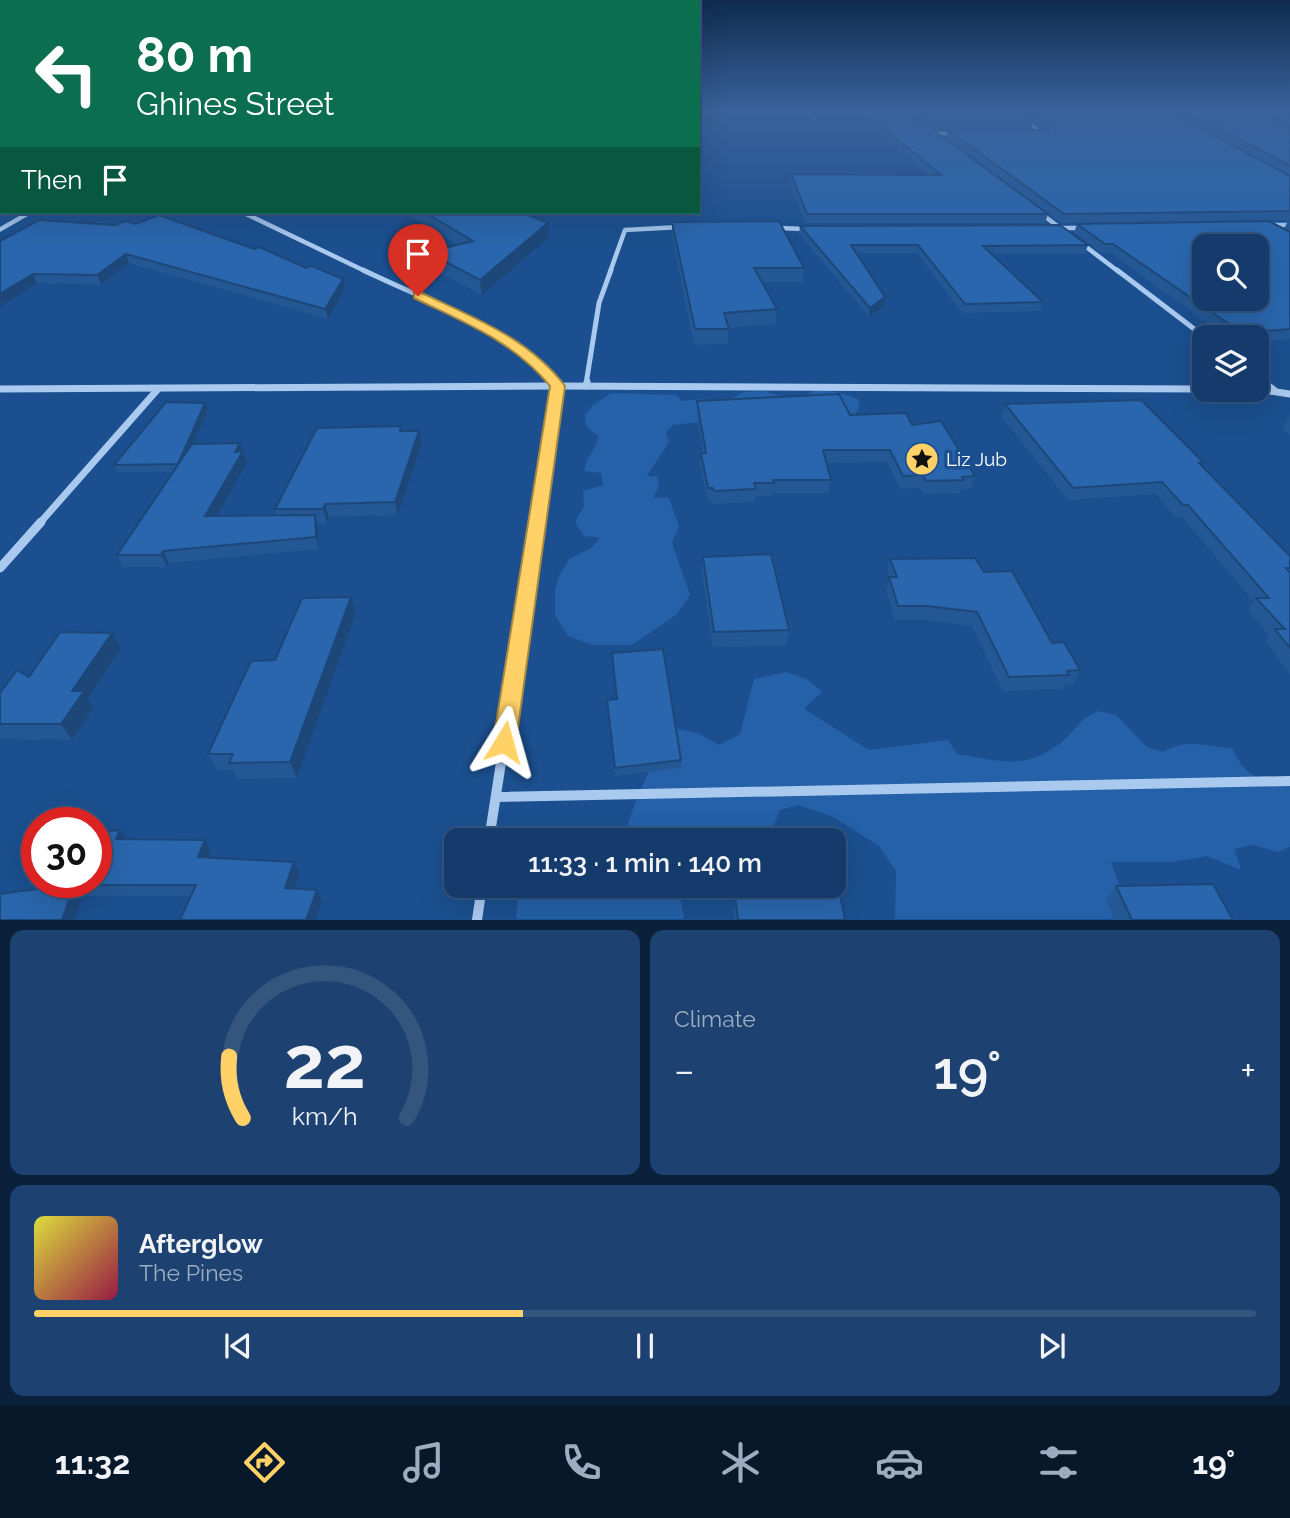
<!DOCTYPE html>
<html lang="en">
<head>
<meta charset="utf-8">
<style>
  body { margin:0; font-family:Raleway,sans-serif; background:#1d4271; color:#f1f3f6; height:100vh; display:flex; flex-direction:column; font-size:26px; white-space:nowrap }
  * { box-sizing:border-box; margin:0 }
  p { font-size:23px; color:#9dadc1 }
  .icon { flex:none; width:38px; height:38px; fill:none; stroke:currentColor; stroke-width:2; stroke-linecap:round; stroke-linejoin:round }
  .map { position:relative; height:920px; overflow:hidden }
  .panel { display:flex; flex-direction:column; gap:10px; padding:10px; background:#0b203b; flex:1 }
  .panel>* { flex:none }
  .guide { position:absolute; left:0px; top:0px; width:700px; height:214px; box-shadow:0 7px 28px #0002,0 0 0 2px #33557e; background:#0b6e4f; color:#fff; overflow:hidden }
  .controls { position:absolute; left:1192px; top:234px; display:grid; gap:14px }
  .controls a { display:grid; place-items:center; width:77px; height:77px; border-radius:14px; background:#143b6b; box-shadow:0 7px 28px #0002,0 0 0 2px #33557e; font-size:35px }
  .speed { position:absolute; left:21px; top:807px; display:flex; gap:14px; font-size:35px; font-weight:700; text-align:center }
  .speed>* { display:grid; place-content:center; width:91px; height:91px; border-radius:50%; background:#143b6b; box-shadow:0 7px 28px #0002,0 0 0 2px #33557e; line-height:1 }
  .speed .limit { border:10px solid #d22; background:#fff; color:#111 }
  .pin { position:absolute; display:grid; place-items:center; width:60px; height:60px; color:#fff; margin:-72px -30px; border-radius:50% 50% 50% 0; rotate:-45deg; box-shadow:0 0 7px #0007 }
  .pin .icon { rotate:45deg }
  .me { position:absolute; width:77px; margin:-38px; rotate:8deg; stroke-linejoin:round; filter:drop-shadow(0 0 5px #0008) }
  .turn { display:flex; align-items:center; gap:24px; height:147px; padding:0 21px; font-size:32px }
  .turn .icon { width:91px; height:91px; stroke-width:2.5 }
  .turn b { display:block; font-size:49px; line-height:60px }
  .then { display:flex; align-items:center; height:66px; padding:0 21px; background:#0003; gap:14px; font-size:26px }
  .big { font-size:52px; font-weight:600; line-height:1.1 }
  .panel .tile { flex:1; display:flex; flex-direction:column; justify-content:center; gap:10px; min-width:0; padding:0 24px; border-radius:14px; background:#1d4271 }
  .panel .dial { align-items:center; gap:0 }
  .dial svg { height:182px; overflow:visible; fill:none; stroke:#33557e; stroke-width:7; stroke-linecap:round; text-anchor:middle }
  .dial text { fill:#f1f3f6; stroke:none }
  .song { display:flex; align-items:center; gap:21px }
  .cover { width:84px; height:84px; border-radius:10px; background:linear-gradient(135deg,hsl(60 70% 55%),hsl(340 70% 35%)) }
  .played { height:7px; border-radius:4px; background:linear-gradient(90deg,#ffd166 40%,#33557e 40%) }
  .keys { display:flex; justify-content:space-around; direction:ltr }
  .heat { display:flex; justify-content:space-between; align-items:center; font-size:38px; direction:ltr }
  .panel .tiles { flex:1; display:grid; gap:10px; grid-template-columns:1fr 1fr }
  .tile:last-child { grid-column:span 2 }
  .trip { position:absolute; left:444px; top:828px; width:402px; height:70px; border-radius:14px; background:#143b6b; box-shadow:0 7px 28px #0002,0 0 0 2px #33557e; font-weight:600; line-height:70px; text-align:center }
  .tabs { display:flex; height:112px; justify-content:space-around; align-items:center; background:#08182b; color:#9dadc1 }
  .tabs .icon { width:49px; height:49px }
  .tabs .selected { color:#ffd166 }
  .tabs b { font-size:32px; color:#f1f3f6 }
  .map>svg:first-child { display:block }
  .green { fill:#2461a8 }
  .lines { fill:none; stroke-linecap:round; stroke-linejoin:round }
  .minor-far5 { stroke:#a9c9ee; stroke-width:3.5 }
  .minor-far4 { stroke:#a9c9ee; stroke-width:4.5 }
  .minor-far3 { stroke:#a9c9ee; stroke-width:5 }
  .minor-far2 { stroke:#a9c9ee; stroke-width:7 }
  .minor-far1 { stroke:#a9c9ee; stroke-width:9 }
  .minor { stroke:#a9c9ee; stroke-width:10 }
  .tertiary { fill:#a9c9ee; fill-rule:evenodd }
  .wall { fill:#245895 }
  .shaded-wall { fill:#1d4779 }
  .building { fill:#2a66ad; stroke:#1d4779; stroke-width:2; fill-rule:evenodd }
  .route { fill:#ffd166; stroke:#a68842; stroke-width:2 }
  .labels { text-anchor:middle; stroke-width:7; stroke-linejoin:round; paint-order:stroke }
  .poi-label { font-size:19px; fill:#fff; stroke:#1b4f8f; text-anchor:start }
</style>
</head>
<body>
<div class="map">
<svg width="1290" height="920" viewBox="0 0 1290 920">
  <rect width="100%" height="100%" fill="#1b4f8f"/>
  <g class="green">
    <path d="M764,391C772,393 792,400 795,400C803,400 808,392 815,391C828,389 846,394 858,399L860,405L854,417L699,422L673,425L666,432L669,442L647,476H657L659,487L653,497L669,498L679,526L672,543L690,595L676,615L632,645H592L568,636L555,615V590L559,576L570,558L590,549L600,538L584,536L575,522L584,506L583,491L603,485L601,473L584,471C587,455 595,451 599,437L586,426L585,415L593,405L611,393L677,395L681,401L703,399L722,403L744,392Z"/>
    <path d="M786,672L807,679L822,692L804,709L869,750L948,740L957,754C1003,761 1026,772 1065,739C1079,726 1078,721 1098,711L1116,715L1147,747L1163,752C1184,738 1209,746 1233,749C1244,776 1262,784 1290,784V847L1278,852L1253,845L1234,849L1241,870L1207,856L1173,862H1111L1125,900L1141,919H895L896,871L879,846L833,817L799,805L780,810L773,828C734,850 668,840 623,840C634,801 651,762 674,728L700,734L719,745L740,734L754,679Z"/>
    <polygon points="519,886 678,886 684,919 516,919"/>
  </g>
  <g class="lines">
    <g class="minor-far5">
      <polyline points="807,111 809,114"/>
      <polyline points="1015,111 1043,134"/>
      <polyline points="933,133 955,134"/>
    </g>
    <g class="minor-far4">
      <polyline points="242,212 367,272"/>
      <polyline points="1039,212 1060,228"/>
      <polyline points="1270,225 1290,225"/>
      <polyline points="776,228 806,229"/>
      <polyline points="1056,228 1083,228"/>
      <polyline points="1081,243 1119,272"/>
      <polyline points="610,272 625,230 680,227"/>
    </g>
    <g class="minor-far3">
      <path d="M363,270C427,301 510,329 556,384"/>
      <polyline points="1117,270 1206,338"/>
      <polyline points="1256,376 1266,384"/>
      <polyline points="586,384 599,303 611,270"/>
    </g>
    <g class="minor-far2">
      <polyline points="1263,382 1274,390"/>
      <polyline points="586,386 587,382"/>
      <polyline points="0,389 558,386 1204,389"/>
      <polyline points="1256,389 1290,394"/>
      <polyline points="39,524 158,389"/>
      <polyline points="537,524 558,386 554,382"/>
    </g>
    <g class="minor-far1">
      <polyline points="0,568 41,522"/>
      <polyline points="510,700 537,522"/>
    </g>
    <g class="minor">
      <polyline points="496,797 1290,781"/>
      <polyline points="489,840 511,698"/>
      <polyline points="477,920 482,886"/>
    </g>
    <polygon class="tertiary" points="26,212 35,212 0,232 0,227"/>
  </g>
  <g class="wall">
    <polygon points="849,111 903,111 1048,214 1045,223 806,223 790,182 791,174 929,175 871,127 858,124"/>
    <polygon points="905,111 1019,111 1033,122 1031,130 934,129"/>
    <polygon points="1021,111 1168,111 1269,165 1171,111 1258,111 1290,126 1290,220 1061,223 946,137 948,130 1045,130"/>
    <polygon points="1261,111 1290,111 1290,125"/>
    <polygon points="404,212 521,212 549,237 482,295 429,267 427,252 458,245"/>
    <polygon points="1288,221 1290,221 1290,339 1256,342 1256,338 1228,338 1110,253 1101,253 1074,233 1077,224 1284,229"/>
    <polygon points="672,222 804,268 803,282 762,282 777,309 775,324 728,328 728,344 694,345 672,235"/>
    <polygon points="136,224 345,289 328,319 129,263 101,285 37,283 0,241 115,225"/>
    <polygon points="800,226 1088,245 1085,254 991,254 1043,302 1040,311 962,313 917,253 856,253 885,297 884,306 869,317 799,234"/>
    <polygon points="697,401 850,415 912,425 975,476 971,489 961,489 960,493 923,494 920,488 900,489 887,462 826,463 831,480 829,493 773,493 772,496 755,496 755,502 713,504 712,501 708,501 700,466 701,454 703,454 697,413"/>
    <polygon points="1005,404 1204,463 1203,466 1290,556 1290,674 1266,642 1270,636 1248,611 1254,602 1182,517 1176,518 1156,494 1068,500 1001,416"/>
    <polygon points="208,410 193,444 240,443 247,463 217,516 277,515 275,509 402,431 419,431 422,443 398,515 329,517 327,523 317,523 319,549 169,563 167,567 123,567 117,555 173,472 118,472 114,465"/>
    <polygon points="1290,415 1290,435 1283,429"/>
    <polygon points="703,557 789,630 786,646 713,647 702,572"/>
    <polygon points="890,559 984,572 1080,670 1073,684 1065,685 1063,689 1003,691 972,626 923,620 895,620 886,591 889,578 887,573"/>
    <polygon points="351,597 356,613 297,778 238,779 233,770 217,770 208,754 275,660"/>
    <polygon points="112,633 121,648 88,698 94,707 72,740 0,739 0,693"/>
    <polygon points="612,653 681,760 681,768 615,776 607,700 617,699"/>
    <polygon points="127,840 211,851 209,857 300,873 294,888 317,890 322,901 191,896 83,896 50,887 48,885"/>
    <polygon points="1116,886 1233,920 1114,920 1106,901"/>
    <polygon points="735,896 845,920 734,920 733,911"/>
  </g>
  <g class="shaded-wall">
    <polygon points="2,158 2,169 0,170 0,159"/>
    <polygon points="548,223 549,237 482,295 480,280"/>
    <polygon points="126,254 129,263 101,285 97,275"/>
    <polygon points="33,274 37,283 0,307 0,294"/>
    <polygon points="343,279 345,289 328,319 325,309"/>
    <polygon points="885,297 884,306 869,317 870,308"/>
    <polygon points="205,403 208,410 181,471 178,464"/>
    <polygon points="419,431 422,443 398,515 395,502"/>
    <polygon points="240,443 247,463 210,528 205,516"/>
    <polygon points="325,504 329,517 327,523 323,509"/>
    <polygon points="315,515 318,527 319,549 316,537"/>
    <polygon points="163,551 169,563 167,567 161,555"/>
    <polygon points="351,597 356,613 297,778 290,762"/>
    <polygon points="112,633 121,648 88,698 94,707 72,740 61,724 72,691"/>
    <polygon points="120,830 128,841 116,839"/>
    <polygon points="205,840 211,851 205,868 198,857"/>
    <polygon points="294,862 300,873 291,898 285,888"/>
    <polygon points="74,885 83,896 75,920 62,920"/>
    <polygon points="317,890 322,901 316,920 306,920"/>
  </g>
  <g class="building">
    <polygon points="855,111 903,111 932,129 1048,214 807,214 791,174 941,175 873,120 859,116"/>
    <polygon points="918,111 1019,111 1033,122 936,122"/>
    <polygon points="1032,111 1168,111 1290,176 1290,211 1064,214 948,130 1048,130 1048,123"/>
    <polygon points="1186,111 1258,111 1290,126 1290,166"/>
    <polygon points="1278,111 1290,111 1290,117"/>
    <polygon points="2,122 2,158 0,159 0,123"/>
    <polygon points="424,212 521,212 548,223 480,280 427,252 473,241"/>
    <polygon points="159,215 254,249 259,247 306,268 312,266 343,279 325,309 126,254 97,275 33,274 0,294 0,241 39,220 115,225 125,221 136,224"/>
    <polygon points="779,221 804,268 754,268 777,309 724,313 729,329 695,329 672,222"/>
    <path d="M1269,221L1290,232V329L1242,333L1113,244H1105L1077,224ZM1204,247H1256V299H1204Z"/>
    <polygon points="1060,225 1088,245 983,246 1043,302 965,304 918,245 851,245 885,297 870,308 800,226"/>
    <polygon points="839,394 850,415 906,413 912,425 941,421 975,476 962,477 964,480 926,481 923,475 903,476 890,450 823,450 831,480 773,480 774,483 754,483 756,489 714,491 713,488 708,488 701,454 706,453 697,401"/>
    <polygon points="1141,400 1204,463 1199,463 1290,556 1290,568 1286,568 1290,573 1290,648 1275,629 1285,629 1256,598 1269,598 1188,505 1183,505 1162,482 1073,488 1005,404"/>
    <polygon points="166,402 205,403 178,464 114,465"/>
    <polygon points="401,426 400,431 419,431 395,502 325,504 323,509 275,509 317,428"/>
    <polygon points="240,443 235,452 243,451 205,516 315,515 316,537 163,551 161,555 117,555 192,444"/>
    <polygon points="771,554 789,630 714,632 703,557"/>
    <polygon points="975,558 984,572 1012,571 1052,643 1064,642 1080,670 1067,671 1069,675 1009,677 977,612 927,606 898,606 889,577 897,577 890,559"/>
    <polygon points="351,597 290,762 229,763 233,754 208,754 251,661 275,660 302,598"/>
    <polygon points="60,632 112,633 72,691 84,691 61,724 0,724 0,693 17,670 29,677"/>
    <polygon points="663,649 681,760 615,768 607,700 617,699 612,653"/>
    <polygon points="120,830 116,839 205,840 198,857 294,862 285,888 317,890 306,920 180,920 196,885 74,885 62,920 0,920 0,894 65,885 48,885 49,882 96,882 96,832"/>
    <polygon points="1213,884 1233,920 1132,920 1116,886"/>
    <polygon points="840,894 845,920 738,920 735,896"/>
  </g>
  <linearGradient id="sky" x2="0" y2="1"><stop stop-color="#0f2b4f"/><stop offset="0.46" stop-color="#39639b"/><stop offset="1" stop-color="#39639b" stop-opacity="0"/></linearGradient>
  <rect width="1290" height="240" fill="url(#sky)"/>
  <path class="route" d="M414,293H422C474,318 529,338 565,386L516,742L513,749L504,752L496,749L493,742L550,386C513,341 465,323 414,298Z"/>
  <defs>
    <symbol id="sight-disc" viewBox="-11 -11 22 22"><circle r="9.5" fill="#ffd166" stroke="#1b4f8f"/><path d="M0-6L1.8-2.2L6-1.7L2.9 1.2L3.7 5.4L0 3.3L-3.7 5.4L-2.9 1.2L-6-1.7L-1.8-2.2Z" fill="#111"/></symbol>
  </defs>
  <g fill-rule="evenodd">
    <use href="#sight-disc" x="903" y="440" width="38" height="38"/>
  </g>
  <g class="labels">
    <g class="poi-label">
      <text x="946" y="466">Liz Jub</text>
    </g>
  </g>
</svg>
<div class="controls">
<a><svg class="icon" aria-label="search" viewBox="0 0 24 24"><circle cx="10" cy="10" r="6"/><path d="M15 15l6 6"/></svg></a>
<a><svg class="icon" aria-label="layers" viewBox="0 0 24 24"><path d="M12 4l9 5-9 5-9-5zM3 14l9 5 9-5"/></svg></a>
</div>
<div class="speed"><div class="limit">30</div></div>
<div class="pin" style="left:418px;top:296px;background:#d93025"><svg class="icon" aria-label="arrive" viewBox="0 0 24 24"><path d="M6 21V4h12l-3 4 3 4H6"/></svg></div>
<svg class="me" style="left:504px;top:742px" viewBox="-20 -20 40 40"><path d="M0-17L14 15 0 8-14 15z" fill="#ffd166" stroke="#fff" stroke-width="4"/></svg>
<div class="trip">11:33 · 1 min · 140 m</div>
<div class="guide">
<div class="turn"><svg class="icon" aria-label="left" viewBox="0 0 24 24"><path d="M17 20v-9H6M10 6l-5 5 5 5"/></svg><div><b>80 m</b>Ghines Street</div></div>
<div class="then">Then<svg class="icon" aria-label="arrive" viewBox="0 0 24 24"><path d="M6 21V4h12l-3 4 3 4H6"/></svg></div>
</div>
</div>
<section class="panel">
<div class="tiles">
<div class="tile dial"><svg viewBox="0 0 100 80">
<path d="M14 69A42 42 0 1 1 86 69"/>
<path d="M14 69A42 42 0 0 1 8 42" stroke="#ffd166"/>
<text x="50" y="56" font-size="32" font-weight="700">22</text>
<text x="50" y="72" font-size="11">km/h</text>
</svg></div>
<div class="tile"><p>Climate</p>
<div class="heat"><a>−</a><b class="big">19°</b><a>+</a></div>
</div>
<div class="tile">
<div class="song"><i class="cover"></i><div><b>Afterglow</b><p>The Pines</p></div></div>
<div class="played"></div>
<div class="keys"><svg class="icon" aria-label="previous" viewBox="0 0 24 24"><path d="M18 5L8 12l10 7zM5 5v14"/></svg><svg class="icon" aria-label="pause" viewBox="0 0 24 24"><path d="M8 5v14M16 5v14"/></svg><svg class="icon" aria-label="next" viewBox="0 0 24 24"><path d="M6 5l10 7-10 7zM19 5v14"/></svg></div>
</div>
</div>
</section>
<nav class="tabs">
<b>11:32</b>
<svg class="icon selected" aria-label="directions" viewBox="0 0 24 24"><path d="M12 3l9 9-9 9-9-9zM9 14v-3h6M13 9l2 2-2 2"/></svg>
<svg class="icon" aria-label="music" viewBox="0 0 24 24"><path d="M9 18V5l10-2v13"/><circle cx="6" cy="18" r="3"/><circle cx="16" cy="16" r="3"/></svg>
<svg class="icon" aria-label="phone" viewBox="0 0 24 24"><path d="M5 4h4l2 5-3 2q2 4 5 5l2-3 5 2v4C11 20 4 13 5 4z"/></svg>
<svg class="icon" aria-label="climate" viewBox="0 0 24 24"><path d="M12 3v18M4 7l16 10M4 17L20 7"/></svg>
<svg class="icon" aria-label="car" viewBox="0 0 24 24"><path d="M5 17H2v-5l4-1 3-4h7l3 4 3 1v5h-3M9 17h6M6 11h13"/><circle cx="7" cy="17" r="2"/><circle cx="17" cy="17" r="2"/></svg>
<svg class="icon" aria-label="filters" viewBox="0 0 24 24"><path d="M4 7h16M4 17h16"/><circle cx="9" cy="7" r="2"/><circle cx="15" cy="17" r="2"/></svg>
<b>19°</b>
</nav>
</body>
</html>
